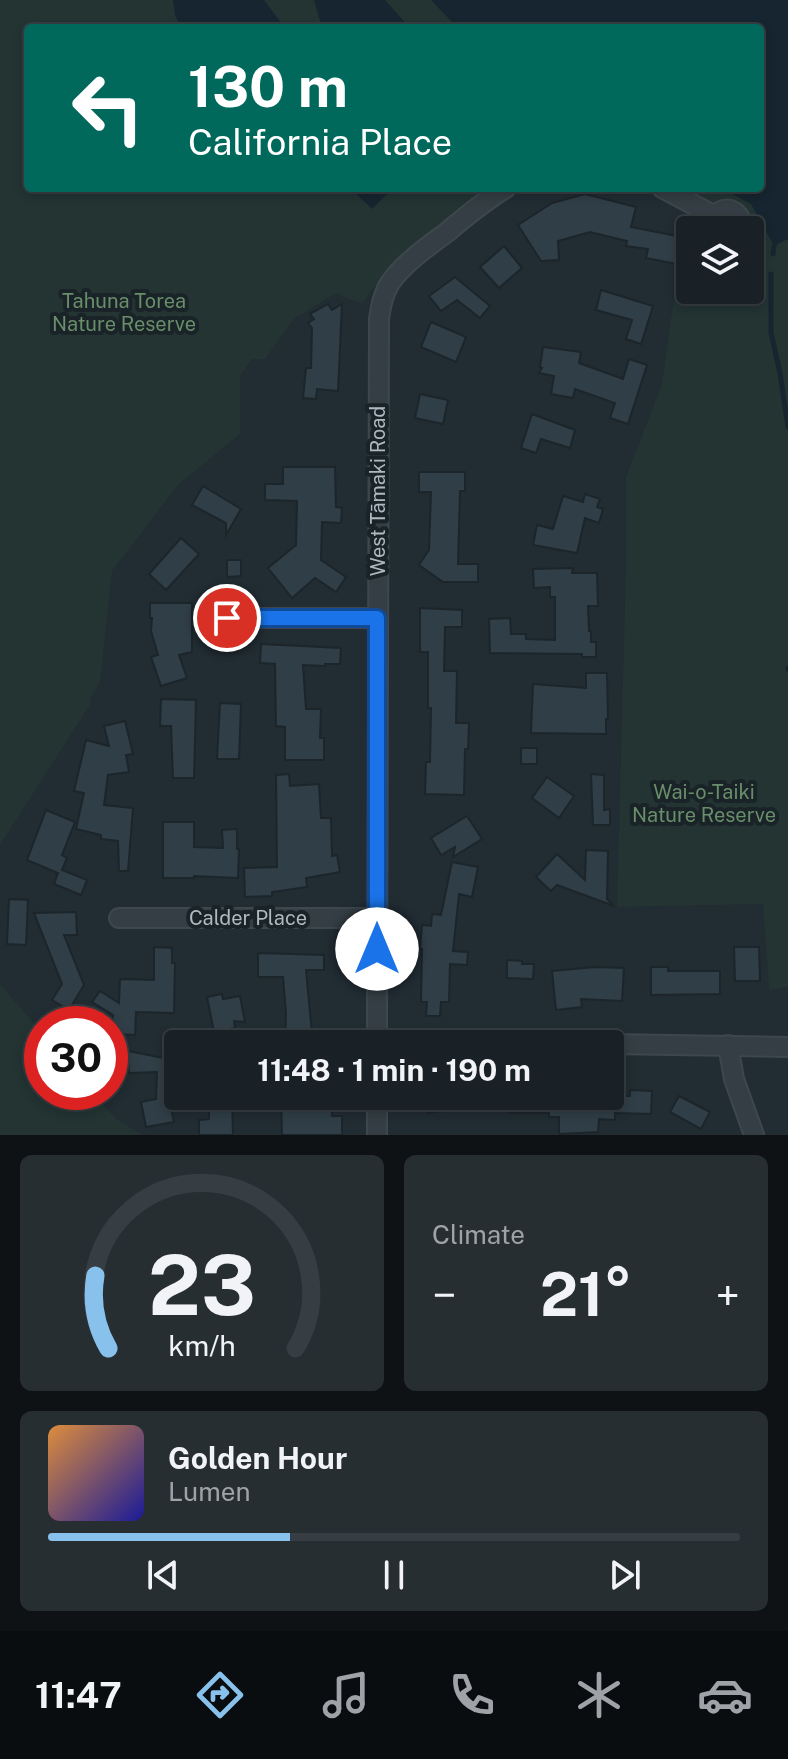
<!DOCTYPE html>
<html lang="en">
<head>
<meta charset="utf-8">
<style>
  body { margin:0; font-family:"Public Sans",sans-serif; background:#262e32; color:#f1f3f6; height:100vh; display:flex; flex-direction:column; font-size:30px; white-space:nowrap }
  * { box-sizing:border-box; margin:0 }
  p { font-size:26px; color:#9fa3a7 }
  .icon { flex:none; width:44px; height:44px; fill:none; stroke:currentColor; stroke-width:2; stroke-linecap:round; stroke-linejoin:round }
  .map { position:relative; height:1135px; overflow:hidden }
  .panel { display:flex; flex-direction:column; gap:20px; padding:20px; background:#0e1215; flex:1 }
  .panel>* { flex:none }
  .banner { position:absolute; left:24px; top:24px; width:740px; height:168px; border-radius:8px; box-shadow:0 4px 12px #0003,0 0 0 2px #373e43; background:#00695c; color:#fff; overflow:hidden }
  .controls { position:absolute; left:676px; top:216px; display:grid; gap:16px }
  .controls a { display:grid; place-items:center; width:88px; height:88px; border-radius:8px; background:#192126; box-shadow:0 4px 12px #0003,0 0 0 2px #373e43; font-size:40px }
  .speed { position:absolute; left:24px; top:1006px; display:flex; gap:16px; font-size:40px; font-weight:700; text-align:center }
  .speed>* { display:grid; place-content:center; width:104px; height:104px; border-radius:50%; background:#192126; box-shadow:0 4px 12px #0003,0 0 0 2px #373e43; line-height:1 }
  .speed .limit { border:12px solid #d22; background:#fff; color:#111 }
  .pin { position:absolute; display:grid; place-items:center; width:68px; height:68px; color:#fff; margin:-34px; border:4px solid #fff; border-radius:50%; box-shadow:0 2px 8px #0007 }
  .me { position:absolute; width:88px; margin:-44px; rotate:0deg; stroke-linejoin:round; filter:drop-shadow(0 0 6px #0008) }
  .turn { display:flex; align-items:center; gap:28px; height:168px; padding:0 32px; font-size:36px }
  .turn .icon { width:104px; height:104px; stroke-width:2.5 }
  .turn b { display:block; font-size:56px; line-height:68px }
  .big { font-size:60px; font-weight:700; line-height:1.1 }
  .panel .card { flex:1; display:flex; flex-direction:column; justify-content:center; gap:12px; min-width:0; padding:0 28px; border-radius:12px; background:#262e32 }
  .panel .dial { align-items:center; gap:0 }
  .dial svg { height:208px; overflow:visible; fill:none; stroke:#373e43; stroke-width:7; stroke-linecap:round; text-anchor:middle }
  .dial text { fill:#f1f3f6; stroke:none }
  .song { display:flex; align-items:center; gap:24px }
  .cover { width:96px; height:96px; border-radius:12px; background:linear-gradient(135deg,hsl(30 70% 55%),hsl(240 70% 35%)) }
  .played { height:8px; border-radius:4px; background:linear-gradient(90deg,#88c2ec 35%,#373e43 35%) }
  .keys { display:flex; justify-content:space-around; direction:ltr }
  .heat { display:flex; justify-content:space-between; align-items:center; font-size:44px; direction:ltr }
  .panel .tiles { flex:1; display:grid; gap:20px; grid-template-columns:1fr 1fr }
  .card:last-child { grid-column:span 2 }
  .trip { position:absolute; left:164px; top:1030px; width:460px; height:80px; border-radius:8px; background:#192126; box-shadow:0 4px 12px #0003,0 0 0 2px #373e43; font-weight:700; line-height:80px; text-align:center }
  .tabs { display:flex; height:128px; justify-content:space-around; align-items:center; background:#0a0d0f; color:#9fa3a7 }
  .tabs .icon { width:56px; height:56px }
  .tabs .active { color:#88c2ec }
  .tabs b { font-size:36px; color:#f1f3f6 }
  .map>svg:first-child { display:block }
  .green { fill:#233433 }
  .water { fill:#16252f }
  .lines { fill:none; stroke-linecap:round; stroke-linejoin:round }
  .stream { stroke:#16252f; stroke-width:5 }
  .building { fill:#303e47; stroke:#1c252a; stroke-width:2 }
  .street-casing { stroke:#3d474d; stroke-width:22 }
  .street { stroke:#343e44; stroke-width:18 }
  .route-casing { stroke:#114b97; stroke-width:20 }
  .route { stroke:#1a73e8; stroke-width:14 }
  .labels { text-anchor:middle; stroke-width:8; stroke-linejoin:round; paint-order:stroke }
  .park-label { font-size:20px; fill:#698e6a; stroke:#1a2328 }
  .street-label { font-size:20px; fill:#aeb9c1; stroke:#1a2328 }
</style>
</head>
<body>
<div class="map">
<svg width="788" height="1135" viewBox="0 0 788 1135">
  <rect width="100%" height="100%" fill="#212c33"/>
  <g class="green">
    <path d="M0,0H788V987L769,990L763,904L617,907L626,565V477L662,384L674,297L691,221L697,230H690V290H750V219L743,207L727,200L712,203L682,188H760V28H28V188H487L477,194L393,263L383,274L363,303C350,301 348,298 336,293L295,318L265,359H252L240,376V434L178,485L112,571L100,682L91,697L90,705L0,845Z"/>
    <polygon points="0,984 42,1033 42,1092 93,1092 116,1119 143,1135 0,1135"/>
  </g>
  <g class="water">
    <polygon points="173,0 264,0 285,28 262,28 248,22 230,28 181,28 175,15"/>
    <polygon points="314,0 385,0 410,28 337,28 321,24"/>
    <polygon points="431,0 788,0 788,239 774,246 751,204 721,188 760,188 760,28 458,28"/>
    <polygon points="350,188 393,188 372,209"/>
  </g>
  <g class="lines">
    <g class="stream">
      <polyline points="773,254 774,246"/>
      <polyline points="771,274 771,333 780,373 788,427"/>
      <polyline points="788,668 788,669"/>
    </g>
  </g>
  <g class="building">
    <polygon points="585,194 636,207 631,227 682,237 677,264 646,258 648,249 626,246 627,241 590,232 558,241 559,260 541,261 518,225 552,203"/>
    <polygon points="504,246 522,268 499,288 480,267"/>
    <polygon points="455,277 490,306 480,318 457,300 441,311 429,296"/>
    <polygon points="601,290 653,306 641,344 626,339 632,320 596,310"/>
    <polygon points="328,304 332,310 342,304 338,391 317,389 316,399 303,398 306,368 311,368 312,328 308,323 314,319 310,314"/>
    <polygon points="431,322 466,337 456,362 421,347"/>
    <polygon points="543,347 581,352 579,363 623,379 629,359 647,365 628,424 610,418 615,403 575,389 573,398 551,394 554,376 539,373 542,368 540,367"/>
    <polygon points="420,394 448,400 443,424 415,418"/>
    <polygon points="532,414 575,430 570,448 541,439 536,453 521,448"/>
    <polygon points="283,467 335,467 336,507 342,508 341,523 322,522 321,560 346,577 336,592 315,578 292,598 268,568 296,545 297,501 265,500 265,484 283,484"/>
    <polygon points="419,472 465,472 465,491 460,491 458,564 478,564 478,582 443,582 419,565 429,550 431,492 419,492"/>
    <polygon points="203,486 241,509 226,535 226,523 192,505"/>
    <polygon points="585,494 600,499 597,507 603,509 599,523 585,518 577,553 533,545 537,525 553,529 563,496 583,502"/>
    <polygon points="181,538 199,554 166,590 149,574"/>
    <polygon points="227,560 241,560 241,576 227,577"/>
    <polygon points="573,568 572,573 597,573 598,606 588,606 589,631 591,631 591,642 596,642 596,657 582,657 582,654 490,653 489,619 510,618 511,634 526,634 526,639 555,640 555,597 550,597 550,587 534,588 533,569"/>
    <polygon points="150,603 192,603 192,652 179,655 187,678 161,686 151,657 158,655 151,631 152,618 150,618"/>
    <polygon points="420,608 462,610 462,627 445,627 444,671 457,671 456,723 469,723 468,749 465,749 464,795 425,794 426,762 430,762 431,708 428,708 428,652 420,652"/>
    <polygon points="261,644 341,648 340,664 325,664 325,666 303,665 306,709 321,709 320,738 324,738 324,760 285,760 285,727 276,726 275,664 260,663"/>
    <polygon points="586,673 607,673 608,719 606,719 606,734 531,733 533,684 586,688"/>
    <polygon points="161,699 196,700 194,778 173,778 171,726 160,726"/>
    <polygon points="220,703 241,704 239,759 217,759"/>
    <polygon points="125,721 133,754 126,755 129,772 108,775 104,805 133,808 128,871 119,871 118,841 101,839 101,835 76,829 84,793 74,791 86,740 109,746 104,726"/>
    <rect x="521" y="748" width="16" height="16"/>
    <polygon points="289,774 290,786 319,784 321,818 331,818 332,856 337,855 340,872 306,878 307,887 272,892 272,896 245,897 244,868 277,867 276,775"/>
    <polygon points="591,774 604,775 604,810 610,809 610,825 593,825"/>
    <polygon points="547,777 574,796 559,818 532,798"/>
    <polygon points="46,810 75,822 62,855 67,858 62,870 87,880 81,895 54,884 58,873 27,860"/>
    <polygon points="467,816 482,839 453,857 455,847 441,855 431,838"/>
    <polygon points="163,822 194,822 194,847 223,848 222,830 237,829 237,849 239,849 238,878 194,876 194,878 163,878"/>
    <polygon points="586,850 608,851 607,899 614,906 557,885 551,891 536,877 557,854 585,880"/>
    <polygon points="452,862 478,867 472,897 459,894 453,951 468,952 467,965 450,964 449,1002 441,1002 440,1016 426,1016 427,1002 421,1002 422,949 420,949 422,925 431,926 432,914 441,915"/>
    <polygon points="9,899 28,900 26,945 7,944"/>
    <polygon points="76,912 77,935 64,935 84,985 69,1010 52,1000 62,984 34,913"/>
    <polygon points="154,947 172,948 172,963 175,963 174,1013 136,1012 135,1035 112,1034 113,1015 92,1002 100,991 119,1003 120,979 154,980"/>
    <polygon points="734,947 759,947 760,981 735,981"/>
    <polygon points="258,953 324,955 324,970 306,970 313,1044 285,1044 286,1013 283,977 258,977"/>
    <polygon points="507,960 522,961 522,964 534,964 533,979 507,978"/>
    <polygon points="595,967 624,968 622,1001 581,999 582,1007 556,1010 552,971"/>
    <polygon points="651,967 668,967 668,971 720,971 720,994 651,995"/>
    <polygon points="222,994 223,999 240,996 245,1022 234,1021 235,1028 214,1032 207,997"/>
    <polygon points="128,1051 174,1060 172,1090 167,1090 174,1122 146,1127 141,1102 156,1099 157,1072 129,1073"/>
    <polygon points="630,1090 652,1091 651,1114 615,1113 615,1120 599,1119 598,1132 559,1134 559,1117 549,1117 549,1113 509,1113 509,1096 630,1096"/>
    <polygon points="281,1096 331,1096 332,1116 342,1116 342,1135 282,1135"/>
    <polygon points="426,1096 447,1096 449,1110 428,1113"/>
    <polygon points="679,1096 710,1112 701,1129 670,1112"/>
    <polygon points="232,1097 233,1135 199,1135 199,1120 209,1119 209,1111 214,1111 214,1098"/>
  </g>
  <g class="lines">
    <defs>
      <g id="street">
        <polyline points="662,188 715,216"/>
        <path d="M715,216C725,205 737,209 742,223L740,230"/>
        <polyline points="227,618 377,618"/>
        <polyline points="226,639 227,595"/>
        <polyline points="119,918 377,918"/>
        <path d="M377,1044L379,319C381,306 383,294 390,283C404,263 427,247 446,233C465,217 484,201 506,188"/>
        <polyline points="377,1044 481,1044"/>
        <polyline points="610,1044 788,1047"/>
        <polyline points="728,1045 734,1079 754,1135"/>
        <polyline points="377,1096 377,1135"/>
      </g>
    </defs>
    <use href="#street" class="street-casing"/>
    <use href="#street" class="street"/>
  </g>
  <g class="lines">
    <defs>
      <polyline id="route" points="227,618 377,618 377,949"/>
    </defs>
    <use href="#route" class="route-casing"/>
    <use href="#route" class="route"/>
  </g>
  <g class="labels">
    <g class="park-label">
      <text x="124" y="308">Tahuna Torea<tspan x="124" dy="23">Nature Reserve</tspan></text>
      <text x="704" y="799">Wai-o-Taiki<tspan x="704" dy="23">Nature Reserve</tspan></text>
    </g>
    <g class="street-label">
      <text transform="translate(378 491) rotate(-90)" y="7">West Tāmaki Road</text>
      <text x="248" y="925">Calder Place</text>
    </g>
  </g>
</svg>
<div class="controls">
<a><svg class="icon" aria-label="layers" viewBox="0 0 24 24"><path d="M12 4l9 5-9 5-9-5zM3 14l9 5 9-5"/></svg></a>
</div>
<div class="speed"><div class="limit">30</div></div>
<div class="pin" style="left:227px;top:618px;background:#d93025"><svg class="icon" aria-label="arrive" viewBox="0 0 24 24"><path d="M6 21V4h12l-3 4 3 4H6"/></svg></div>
<svg class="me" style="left:377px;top:949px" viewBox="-20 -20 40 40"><circle r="19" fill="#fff"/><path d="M0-13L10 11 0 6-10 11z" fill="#1a73e8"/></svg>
<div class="trip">11:48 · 1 min · 190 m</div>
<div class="banner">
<div class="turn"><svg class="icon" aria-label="left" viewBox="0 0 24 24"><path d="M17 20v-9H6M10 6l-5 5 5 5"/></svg><div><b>130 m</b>California Place</div></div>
</div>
</div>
<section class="panel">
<div class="tiles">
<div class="card dial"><svg viewBox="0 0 100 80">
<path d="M14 69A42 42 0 1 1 86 69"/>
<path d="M14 69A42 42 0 0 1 9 41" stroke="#88c2ec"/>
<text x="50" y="56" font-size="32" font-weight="700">23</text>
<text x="50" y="72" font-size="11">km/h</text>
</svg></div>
<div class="card"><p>Climate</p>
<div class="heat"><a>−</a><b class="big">21°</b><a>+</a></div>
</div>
<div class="card">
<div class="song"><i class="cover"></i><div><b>Golden Hour</b><p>Lumen</p></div></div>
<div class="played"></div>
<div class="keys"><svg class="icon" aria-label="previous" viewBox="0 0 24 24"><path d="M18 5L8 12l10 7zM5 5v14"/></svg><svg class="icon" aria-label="pause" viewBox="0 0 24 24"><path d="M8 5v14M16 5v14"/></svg><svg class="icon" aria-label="next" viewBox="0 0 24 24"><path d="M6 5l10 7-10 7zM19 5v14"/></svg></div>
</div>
</div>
</section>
<nav class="tabs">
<b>11:47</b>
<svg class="icon active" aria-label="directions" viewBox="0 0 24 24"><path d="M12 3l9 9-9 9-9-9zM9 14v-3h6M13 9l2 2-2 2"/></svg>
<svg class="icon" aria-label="music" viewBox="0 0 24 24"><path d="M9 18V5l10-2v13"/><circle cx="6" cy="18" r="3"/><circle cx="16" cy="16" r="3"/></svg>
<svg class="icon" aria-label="phone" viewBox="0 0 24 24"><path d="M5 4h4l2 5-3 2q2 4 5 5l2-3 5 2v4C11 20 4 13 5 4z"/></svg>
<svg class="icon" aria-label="climate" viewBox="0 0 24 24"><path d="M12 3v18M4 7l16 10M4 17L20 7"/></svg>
<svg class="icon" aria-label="car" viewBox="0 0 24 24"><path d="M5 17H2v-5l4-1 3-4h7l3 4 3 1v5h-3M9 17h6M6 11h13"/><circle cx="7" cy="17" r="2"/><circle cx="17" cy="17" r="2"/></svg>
</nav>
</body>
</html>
